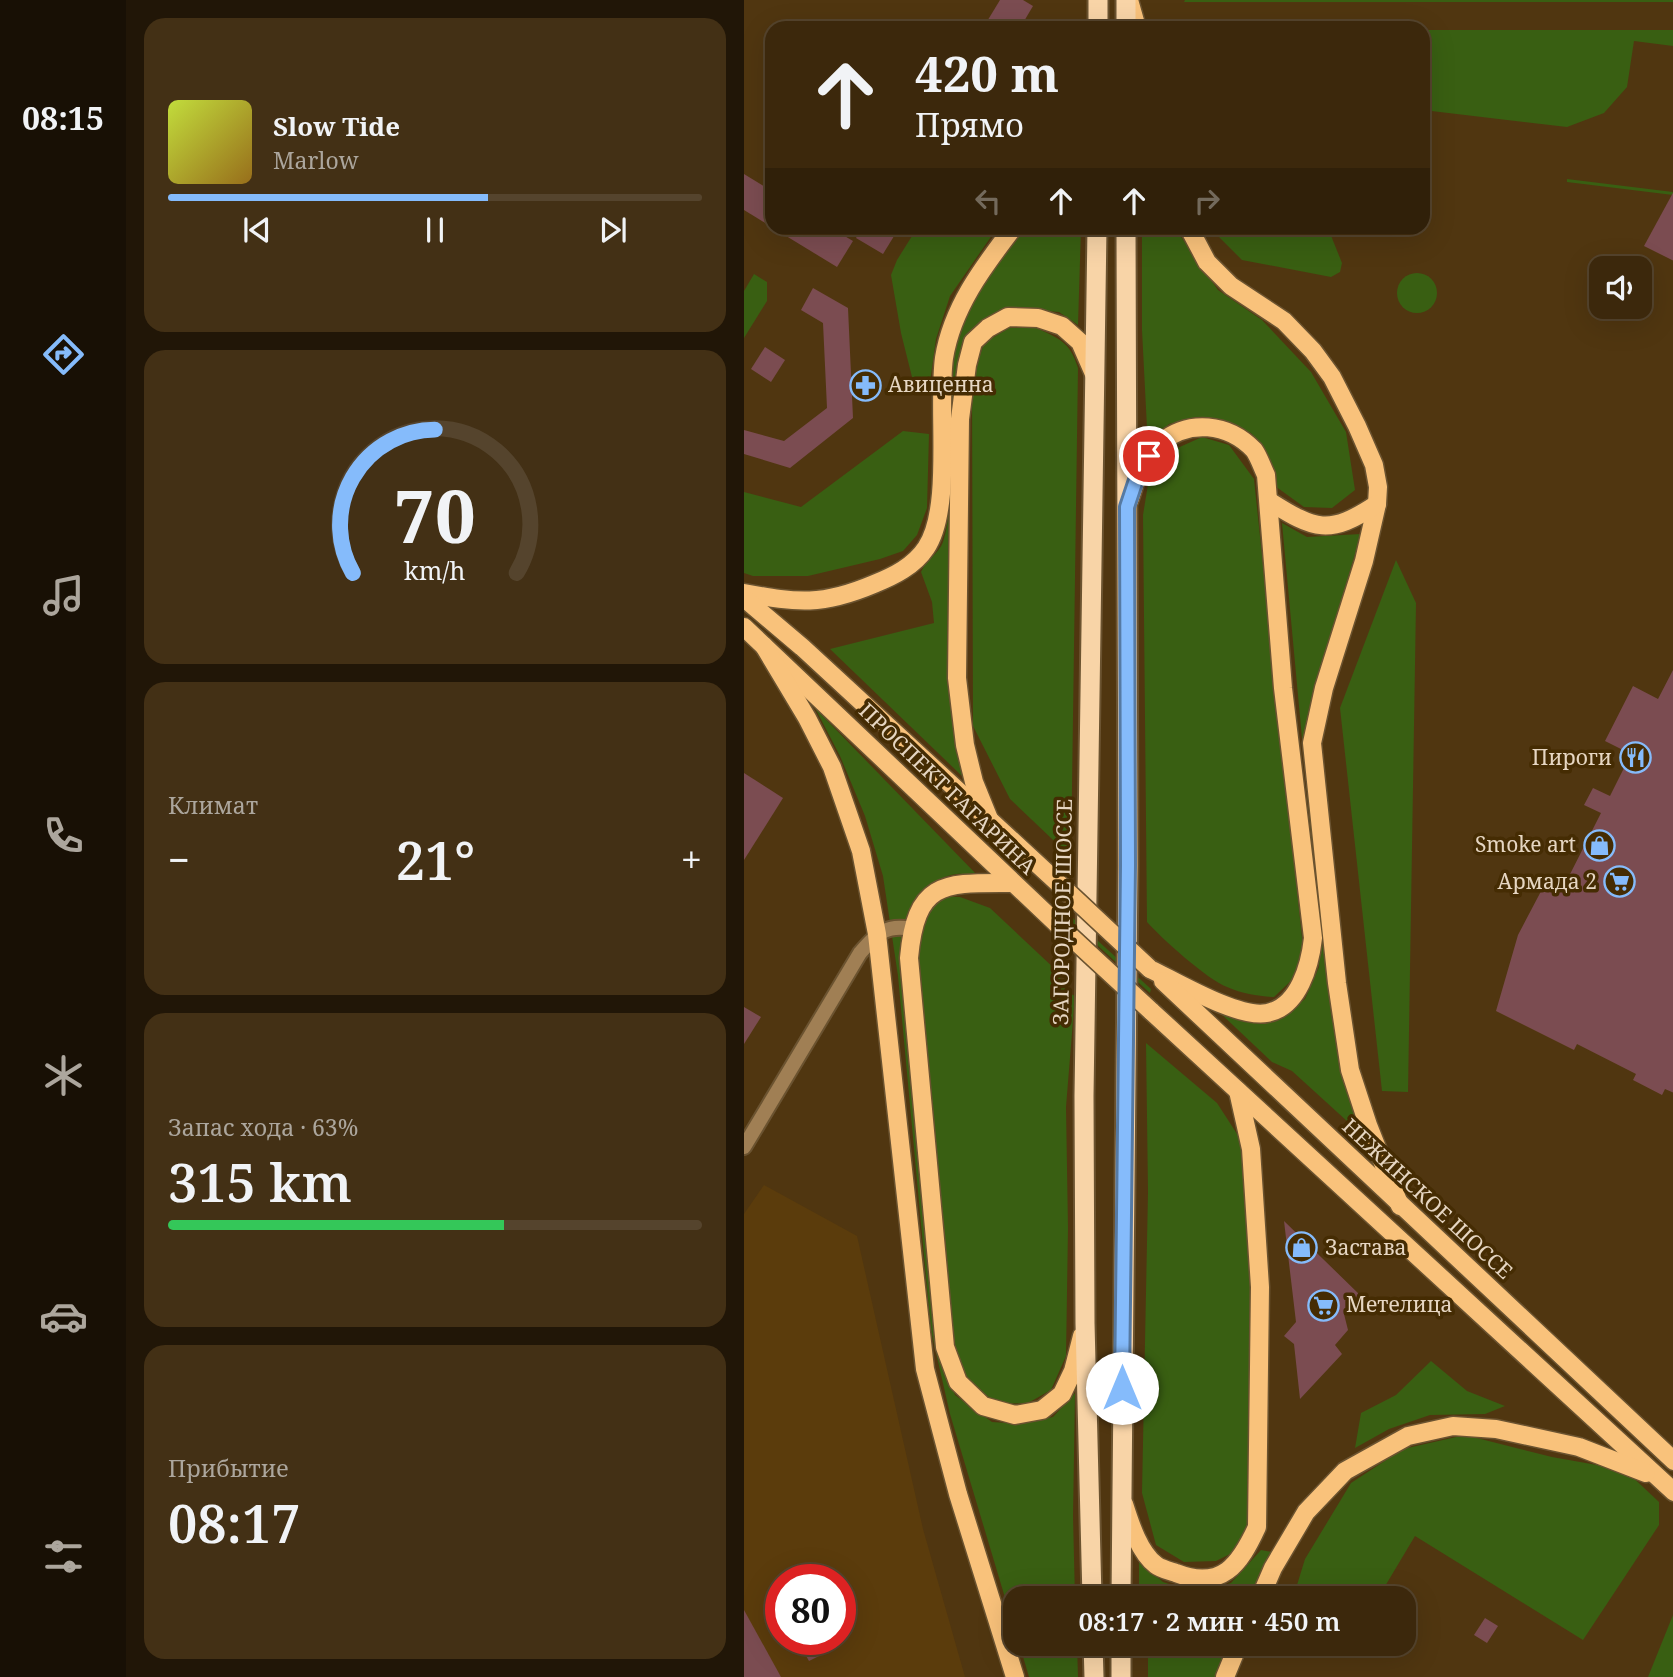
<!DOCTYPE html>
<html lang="ru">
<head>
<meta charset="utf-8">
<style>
  body { margin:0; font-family:"Noto Serif",serif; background:#433015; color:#f1f3f6; height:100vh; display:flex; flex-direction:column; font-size:26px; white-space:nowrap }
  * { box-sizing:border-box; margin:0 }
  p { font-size:23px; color:#aca69d }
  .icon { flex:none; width:38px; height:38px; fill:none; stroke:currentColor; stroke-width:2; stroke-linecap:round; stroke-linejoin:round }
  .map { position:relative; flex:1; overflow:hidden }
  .sheet { display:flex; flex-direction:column; gap:18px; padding:18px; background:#211607; width:618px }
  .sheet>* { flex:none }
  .hud { position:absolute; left:21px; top:21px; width:665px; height:214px; border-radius:21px; box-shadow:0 7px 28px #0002,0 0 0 2px #55442d; background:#3c280c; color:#f1f3f6; overflow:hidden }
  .tools { position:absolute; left:845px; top:256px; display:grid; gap:14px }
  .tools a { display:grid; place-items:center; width:63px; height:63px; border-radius:14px; background:#3c280c; box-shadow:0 7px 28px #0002,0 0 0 2px #55442d; font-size:35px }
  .speed { position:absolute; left:21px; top:1564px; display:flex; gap:14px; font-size:35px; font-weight:700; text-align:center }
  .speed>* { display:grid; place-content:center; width:91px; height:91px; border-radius:50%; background:#3c280c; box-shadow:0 7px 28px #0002,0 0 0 2px #55442d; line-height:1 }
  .speed .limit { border:10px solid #d22; background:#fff; color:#111 }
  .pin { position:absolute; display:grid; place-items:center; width:60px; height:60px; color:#fff; margin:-30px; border:4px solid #fff; border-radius:50%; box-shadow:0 2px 7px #0007 }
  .me { position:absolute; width:77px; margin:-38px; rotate:0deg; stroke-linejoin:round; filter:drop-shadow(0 0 5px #0008) }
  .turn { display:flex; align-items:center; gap:24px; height:147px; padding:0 35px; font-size:32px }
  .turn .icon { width:91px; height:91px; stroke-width:2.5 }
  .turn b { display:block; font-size:49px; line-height:60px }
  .lanes { display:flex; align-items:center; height:66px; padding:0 35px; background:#0003; justify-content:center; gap:35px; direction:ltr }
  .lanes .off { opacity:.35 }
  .big { font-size:52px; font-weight:600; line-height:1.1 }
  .sheet .tile { flex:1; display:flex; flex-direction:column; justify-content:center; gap:10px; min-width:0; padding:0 24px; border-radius:21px; background:#433015 }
  .sheet .dial { align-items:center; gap:0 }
  .dial svg { height:182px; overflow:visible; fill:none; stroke:#55442d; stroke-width:7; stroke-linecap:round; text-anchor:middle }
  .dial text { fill:#f1f3f6; stroke:none }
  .song { display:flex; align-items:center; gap:21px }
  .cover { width:84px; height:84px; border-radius:10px; background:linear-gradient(135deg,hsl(70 70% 55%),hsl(40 70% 35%)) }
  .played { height:7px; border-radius:4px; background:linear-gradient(90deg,#85bbfb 60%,#55442d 60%) }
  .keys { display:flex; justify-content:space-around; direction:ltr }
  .heat { display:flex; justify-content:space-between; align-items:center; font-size:38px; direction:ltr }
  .charge { height:10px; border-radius:5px; background:linear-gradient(90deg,#34c759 63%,#55442d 0) }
  .trip { position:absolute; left:259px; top:1586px; width:413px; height:70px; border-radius:21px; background:#3c280c; box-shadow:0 7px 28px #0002,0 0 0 2px #55442d; font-weight:600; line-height:70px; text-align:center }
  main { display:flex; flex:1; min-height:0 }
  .menu { display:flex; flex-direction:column; width:126px; justify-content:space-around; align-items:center; background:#181005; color:#aca69d }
  .menu .icon { width:49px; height:49px }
  .menu .active { color:#85bbfb }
  .menu b { font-size:32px; color:#f1f3f6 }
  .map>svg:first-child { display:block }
  .built { fill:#5b3c0c; fill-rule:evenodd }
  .green { fill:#395f12 }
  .building { fill:#7b4c51 }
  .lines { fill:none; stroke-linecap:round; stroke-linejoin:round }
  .minor-casing { stroke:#6b5330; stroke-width:18 }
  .primary-casing { stroke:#6b5330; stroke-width:21 }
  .trunk-casing { stroke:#6b5330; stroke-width:23 }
  .minor { stroke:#a07f54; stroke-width:14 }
  .primary { stroke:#f9c27b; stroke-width:18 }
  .trunk { stroke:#f8d4a7; stroke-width:19 }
  .primary-bridge-casing { stroke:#6b5330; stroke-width:21; stroke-linecap:butt }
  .primary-bridge { stroke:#f9c27b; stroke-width:18 }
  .route-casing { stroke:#567aa3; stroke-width:18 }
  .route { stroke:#85bbfb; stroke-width:12 }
  .labels { text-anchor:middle; stroke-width:7; stroke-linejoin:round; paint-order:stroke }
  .poi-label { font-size:21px; fill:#e6d6c2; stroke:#452c03; text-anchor:start }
  .street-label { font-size:21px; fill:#e6d6c2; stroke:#452c03 }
</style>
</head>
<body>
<main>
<nav class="menu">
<b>08:15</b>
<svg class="icon active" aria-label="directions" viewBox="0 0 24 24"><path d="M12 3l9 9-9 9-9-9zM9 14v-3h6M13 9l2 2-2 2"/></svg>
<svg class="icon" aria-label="music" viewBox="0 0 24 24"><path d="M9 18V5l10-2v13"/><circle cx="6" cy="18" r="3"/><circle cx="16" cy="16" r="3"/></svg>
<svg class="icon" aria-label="phone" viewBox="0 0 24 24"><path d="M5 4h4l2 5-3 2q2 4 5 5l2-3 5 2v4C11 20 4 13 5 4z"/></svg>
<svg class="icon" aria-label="climate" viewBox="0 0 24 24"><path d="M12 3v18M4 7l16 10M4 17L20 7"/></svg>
<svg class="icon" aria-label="car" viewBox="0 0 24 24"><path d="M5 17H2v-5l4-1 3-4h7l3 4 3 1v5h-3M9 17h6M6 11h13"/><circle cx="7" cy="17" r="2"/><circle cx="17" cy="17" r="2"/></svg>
<svg class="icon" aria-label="filters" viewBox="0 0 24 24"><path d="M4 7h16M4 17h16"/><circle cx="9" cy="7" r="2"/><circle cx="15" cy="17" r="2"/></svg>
</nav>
<section class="sheet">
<div class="tile">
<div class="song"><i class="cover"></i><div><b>Slow Tide</b><p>Marlow</p></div></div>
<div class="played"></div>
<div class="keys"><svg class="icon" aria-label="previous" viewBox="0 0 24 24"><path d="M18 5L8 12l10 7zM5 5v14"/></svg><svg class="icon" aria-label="pause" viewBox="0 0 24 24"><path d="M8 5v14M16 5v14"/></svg><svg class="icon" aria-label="next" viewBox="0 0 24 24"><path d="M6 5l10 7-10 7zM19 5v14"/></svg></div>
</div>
<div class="tile dial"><svg viewBox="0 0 100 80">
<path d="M14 69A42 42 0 1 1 86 69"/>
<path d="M14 69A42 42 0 0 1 50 6" stroke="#85bbfb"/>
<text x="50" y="56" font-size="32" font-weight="700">70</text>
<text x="50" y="72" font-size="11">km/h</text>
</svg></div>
<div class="tile"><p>Климат</p>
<div class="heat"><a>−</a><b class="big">21°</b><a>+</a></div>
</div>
<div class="tile"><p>Запас хода · 63%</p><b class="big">315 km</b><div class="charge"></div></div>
<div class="tile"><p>Прибытие</p><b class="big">08:17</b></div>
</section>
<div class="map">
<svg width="930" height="1677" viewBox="0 0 930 1677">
  <rect width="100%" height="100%" fill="#503610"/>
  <path class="built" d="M20,1185L113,1236L179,1529L221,1677H0V1214ZM37,1580H96V1640H37Z"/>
  <g class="green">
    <polygon points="441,0 929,0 930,2 440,2"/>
    <polygon points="679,30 929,30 929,46 890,41 883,87 860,113 823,127 679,110"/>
    <polygon points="823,179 929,192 929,195 823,182"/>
    <polygon points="173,228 253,228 206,296 192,339 185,390 171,389 157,333 147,275 153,260"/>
    <path d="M278,228H337L334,325L315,312L265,308L240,320L222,339L205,631L206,695L211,736L219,777L86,649L190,623L188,602L177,572C182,560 195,553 199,542C208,515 204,483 204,456C204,419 200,378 209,343C221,300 251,261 278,228Z"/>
    <polygon points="398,228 431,228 474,290 518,320 567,372 602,432 611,490 588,508 560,507 531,486 521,449 507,433 476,419 452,417 425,424 402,447 403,428 398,330"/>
    <polygon points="471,228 584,228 598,263 596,272 587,277 498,260 474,236"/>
    <circle cx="673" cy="293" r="20"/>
    <polygon points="10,274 23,282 23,301 0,338 0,291"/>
    <path d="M290,327C314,338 326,341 334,368L327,857L266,799L229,726L228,381L240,343L265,328Z"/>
    <polygon points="159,431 185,434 183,508 173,535 159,551 136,559 64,576 9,576 0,573 0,492 57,507"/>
    <path d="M458,437L485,445L510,479L559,947L550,978L530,997C513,996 499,994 483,987C464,980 417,938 403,922L399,515L405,478L429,450Z"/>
    <polygon points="538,523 563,537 617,534 597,601 564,727 562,753 587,1014 610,1113 628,1158 613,1144 604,1122 548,1071 528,1062 474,1011 542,1013 561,999 575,967 576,932"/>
    <polygon points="652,560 672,603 664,1092 638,1091 596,708"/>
    <path d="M71,708L235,877C228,876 219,873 213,874C180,878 165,908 161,937L197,1351L211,1395L248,1422L277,1424L309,1417L331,1393L329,1516L331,1598H271V1631L206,1414L187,1331L154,976L139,876L121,816L96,756Z"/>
    <polygon points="198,896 216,897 246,908 312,970 323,992 331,996 322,1107 324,1228 322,1356 307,1390 284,1403 255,1404 224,1383 211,1352 177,1000 174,944 180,915"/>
    <polygon points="321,911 407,989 406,993 321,916"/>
    <polygon points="402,1043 473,1103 497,1140 506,1220 510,1350 505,1528 490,1552 472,1561 440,1562 412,1545 398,1493 404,1192"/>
    <polygon points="687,1361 723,1391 761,1406 741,1414 686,1415 645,1429 611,1448 617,1413 652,1395"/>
    <polygon points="721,1435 808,1457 881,1470 915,1502 915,1525 839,1640 671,1536 634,1598 549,1598 561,1559 607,1483 659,1449"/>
    <polygon points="517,1550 528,1552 507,1598 398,1598 395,1586 395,1561 419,1582 453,1593 487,1583"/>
    <polygon points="929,1615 929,1677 904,1677"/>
    <polygon points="275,1643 333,1643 334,1677 285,1677"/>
    <polygon points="404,1643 486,1643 472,1677 404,1677"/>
  </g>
  <g class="building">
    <polygon points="256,0 279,0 289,6 276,28 239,28"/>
    <polygon points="0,174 28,191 28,227 0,210"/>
    <polygon points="930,191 930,261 900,246"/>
    <polygon points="29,228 87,228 109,241 93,267"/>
    <polygon points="118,228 155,228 139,254 112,238"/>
    <polygon points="69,288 104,308 109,418 46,468 0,454 0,430 40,441 83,408 79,323 57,310"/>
    <polygon points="21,347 41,360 27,382 7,369"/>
    <polygon points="930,668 930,1093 921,1089 918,1095 889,1080 892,1074 833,1044 830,1050 752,1011 774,935 804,878 820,886 857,813 840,805 849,788 866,796 887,754 861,741 889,686 914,699"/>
    <polygon points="0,773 39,798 0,860"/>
    <polygon points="0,1007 17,1017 0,1044"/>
    <polygon points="540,1221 617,1296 600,1314 604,1330 591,1345 598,1354 556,1399 550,1344 540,1336 552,1322"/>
    <polygon points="0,1610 37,1677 0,1677"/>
    <polygon points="741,1618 754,1626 743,1643 730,1635"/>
    <polygon points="53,1640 82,1640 87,1650 65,1661"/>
  </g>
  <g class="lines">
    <defs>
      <path id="minor" d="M0,1147L116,953C133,934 141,924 168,929"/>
      <g id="primary">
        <polyline points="385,0 393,28"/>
        <polyline points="445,228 463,262 487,286 540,321 569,351 588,377 613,426 630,465 634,487 633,504 620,561 580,688 568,743 593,983 606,1070 624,1125 656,1206"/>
        <path d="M385,501C392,480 398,457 416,443C445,419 484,423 510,450C515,457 518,467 522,475L539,688L569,938C566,965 555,1007 523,1013C495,1019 433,982 406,969"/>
        <path d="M525,501C571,530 585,536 633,504"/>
        <path d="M0,593C54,603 78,606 130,584C150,576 170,566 182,548C209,508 193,409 200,358C208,308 239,267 269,228"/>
        <polyline points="0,598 58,647 314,883"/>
        <polyline points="0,627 313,924"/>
        <polyline points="20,646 63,718 88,767 117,851 133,934 181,1369 214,1494 271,1677"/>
        <polyline points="245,819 230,782 221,745 213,678 216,419 223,365 229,342 244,328 264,317 294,318 318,326 336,342 350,374"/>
        <path d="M269,883C201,883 172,879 165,958L201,1347L214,1382L239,1406L271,1415L298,1410L318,1394L329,1371L338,1336"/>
        <polyline points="419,981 930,1461"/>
        <polyline points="407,1011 930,1492"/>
        <path d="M380,1504C386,1523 395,1552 412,1565C417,1569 426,1571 432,1573C478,1591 496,1564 513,1527L516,1287L507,1149L494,1091"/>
        <polyline points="516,1598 529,1568 562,1512 601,1471 664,1436 709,1426 752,1429 835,1447 902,1473"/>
        <polyline points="481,1677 495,1643"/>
      </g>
      <g id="trunk">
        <polyline points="354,0 354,28"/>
        <polyline points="382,0 382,28"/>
        <polyline points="348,1598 341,1323 340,1096 353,228"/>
        <polyline points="377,1598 384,865 382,228"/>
        <polyline points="349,1643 350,1677"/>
        <polyline points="377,1643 377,1677"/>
      </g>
    </defs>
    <use href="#minor" class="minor-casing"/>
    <use href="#primary" class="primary-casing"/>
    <use href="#trunk" class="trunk-casing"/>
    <use href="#minor" class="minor"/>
    <use href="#primary" class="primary"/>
    <use href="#trunk" class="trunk"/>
    <defs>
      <g id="primary-bridge">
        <polyline points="314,883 406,969"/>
        <polyline points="313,924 407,1011"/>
      </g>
    </defs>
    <use href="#primary-bridge" class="primary-bridge-casing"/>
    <use href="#primary-bridge" class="primary-bridge"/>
  </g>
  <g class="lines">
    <defs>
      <polyline id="route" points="378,1388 384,865 383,507 396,468 405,456"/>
    </defs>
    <use href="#route" class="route-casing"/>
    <use href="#route" class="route"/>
  </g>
  <defs>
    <symbol id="pharmacy-ring" viewBox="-11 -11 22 22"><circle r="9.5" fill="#452c03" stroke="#85bbfb" stroke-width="1.5"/><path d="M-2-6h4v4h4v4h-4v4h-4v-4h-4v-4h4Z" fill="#85bbfb"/></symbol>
    <symbol id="restaurant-ring" viewBox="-11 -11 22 22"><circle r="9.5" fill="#452c03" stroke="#85bbfb" stroke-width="1.5"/><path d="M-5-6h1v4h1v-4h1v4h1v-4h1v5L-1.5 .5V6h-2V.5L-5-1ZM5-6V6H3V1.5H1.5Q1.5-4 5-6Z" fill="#85bbfb"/></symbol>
    <symbol id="shop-ring" viewBox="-11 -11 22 22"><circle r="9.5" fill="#452c03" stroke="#85bbfb" stroke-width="1.5"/><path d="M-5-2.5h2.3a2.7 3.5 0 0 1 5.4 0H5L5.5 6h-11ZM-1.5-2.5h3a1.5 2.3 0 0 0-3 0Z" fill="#85bbfb"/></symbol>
    <symbol id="supermarket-ring" viewBox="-11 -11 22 22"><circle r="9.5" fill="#452c03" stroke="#85bbfb" stroke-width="1.5"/><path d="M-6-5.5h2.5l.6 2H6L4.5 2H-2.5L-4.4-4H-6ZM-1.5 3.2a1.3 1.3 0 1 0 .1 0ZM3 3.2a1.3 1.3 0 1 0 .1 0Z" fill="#85bbfb"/></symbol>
  </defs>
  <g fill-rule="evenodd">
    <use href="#pharmacy-ring" x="104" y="368" width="35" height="35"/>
    <use href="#restaurant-ring" x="874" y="740" width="35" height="35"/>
    <use href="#shop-ring" x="838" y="828" width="35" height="35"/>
    <use href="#supermarket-ring" x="858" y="864" width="35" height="35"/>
    <use href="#shop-ring" x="540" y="1230" width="35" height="35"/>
    <use href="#supermarket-ring" x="562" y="1288" width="35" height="35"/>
  </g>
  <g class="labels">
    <g class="poi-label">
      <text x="144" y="392">Авиценна</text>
      <text x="868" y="765" text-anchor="end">Пироги</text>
      <text x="832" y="852" text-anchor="end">Smoke art</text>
      <text x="853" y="889" text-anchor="end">Армада 2</text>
      <text x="581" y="1255">Застава</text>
      <text x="602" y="1312">Метелица</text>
    </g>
    <g class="street-label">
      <text transform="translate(203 789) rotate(44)" y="7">ПРОСПЕКТ ГАГАРИНА</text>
      <text transform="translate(319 912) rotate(-89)" y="7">ЗАГОРОДНОЕ ШОССЕ</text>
      <text transform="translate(683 1199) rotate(43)" y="7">НЕЖИНСКОЕ ШОССЕ</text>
    </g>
  </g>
</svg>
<div class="tools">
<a><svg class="icon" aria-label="sound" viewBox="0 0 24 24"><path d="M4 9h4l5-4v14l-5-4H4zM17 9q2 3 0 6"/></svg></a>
</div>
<div class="speed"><div class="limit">80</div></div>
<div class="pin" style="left:405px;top:456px;background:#d93025"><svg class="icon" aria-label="arrive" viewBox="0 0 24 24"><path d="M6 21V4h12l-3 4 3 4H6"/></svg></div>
<svg class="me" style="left:378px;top:1388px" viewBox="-20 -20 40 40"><circle r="19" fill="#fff"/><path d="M0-13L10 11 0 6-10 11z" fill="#85bbfb"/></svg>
<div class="trip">08:17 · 2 мин · 450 m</div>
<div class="hud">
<div class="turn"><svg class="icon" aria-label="ahead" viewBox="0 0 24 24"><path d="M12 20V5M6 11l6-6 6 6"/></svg><div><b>420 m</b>Прямо</div></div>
<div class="lanes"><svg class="icon off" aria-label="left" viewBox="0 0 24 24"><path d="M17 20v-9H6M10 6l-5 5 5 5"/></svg><svg class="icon" aria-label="ahead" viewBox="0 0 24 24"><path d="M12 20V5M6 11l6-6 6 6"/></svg><svg class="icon" aria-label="ahead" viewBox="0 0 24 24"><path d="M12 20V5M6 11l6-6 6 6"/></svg><svg class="icon off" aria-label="right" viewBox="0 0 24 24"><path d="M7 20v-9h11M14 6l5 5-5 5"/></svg></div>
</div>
</div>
</main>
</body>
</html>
